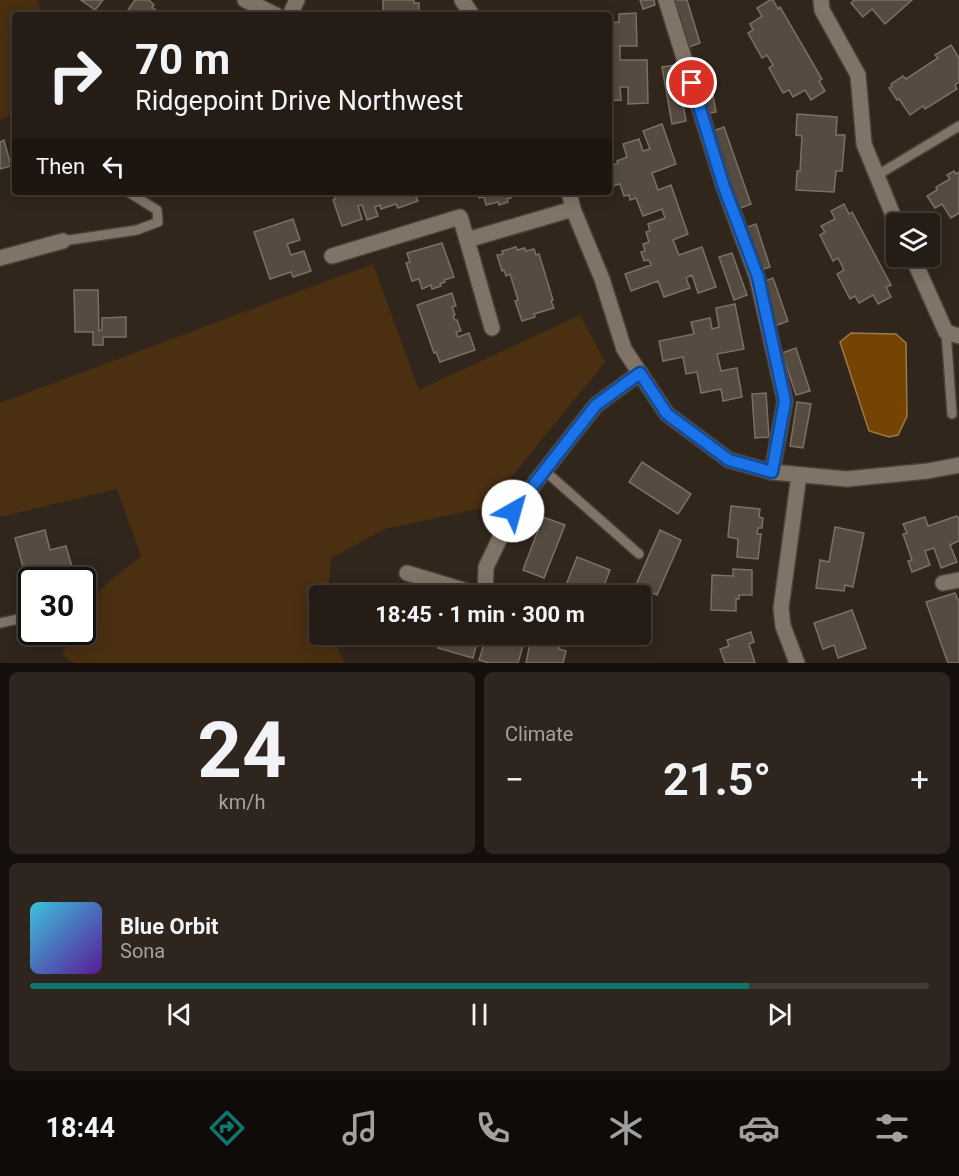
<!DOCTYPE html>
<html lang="en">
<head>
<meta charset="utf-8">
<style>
  body { margin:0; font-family:Roboto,sans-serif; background:#2d251e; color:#f1f3f6; height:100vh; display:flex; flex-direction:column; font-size:22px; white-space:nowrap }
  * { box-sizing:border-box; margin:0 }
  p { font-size:20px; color:#a3a1a0 }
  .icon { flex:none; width:33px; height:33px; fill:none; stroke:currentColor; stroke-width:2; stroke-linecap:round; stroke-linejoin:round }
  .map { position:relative; height:663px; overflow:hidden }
  .panel { display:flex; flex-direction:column; gap:9px; padding:9px; background:#140f0c; flex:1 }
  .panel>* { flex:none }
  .guide { position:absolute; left:12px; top:12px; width:600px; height:183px; border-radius:6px; box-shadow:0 3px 15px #0003,0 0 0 2px #423a34; background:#251c15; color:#f1f3f6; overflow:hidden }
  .fabs { position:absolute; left:886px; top:213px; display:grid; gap:12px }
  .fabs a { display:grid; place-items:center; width:54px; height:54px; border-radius:6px; background:#251c15; box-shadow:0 3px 15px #0003,0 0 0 2px #423a34; font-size:30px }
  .speed { position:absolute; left:18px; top:567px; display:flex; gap:12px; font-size:30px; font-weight:700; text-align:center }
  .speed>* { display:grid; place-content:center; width:78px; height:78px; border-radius:50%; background:#251c15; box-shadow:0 3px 15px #0003,0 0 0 2px #423a34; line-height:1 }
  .speed .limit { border:3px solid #111; border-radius:9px; background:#fff; color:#111 }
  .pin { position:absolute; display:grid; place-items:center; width:51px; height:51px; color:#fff; margin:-26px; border:3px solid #fff; border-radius:50%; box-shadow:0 2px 6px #0007 }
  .me { position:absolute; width:66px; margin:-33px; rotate:38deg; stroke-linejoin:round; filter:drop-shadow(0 0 4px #0008) }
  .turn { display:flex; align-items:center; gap:21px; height:126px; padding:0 24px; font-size:27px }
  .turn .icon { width:78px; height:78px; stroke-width:2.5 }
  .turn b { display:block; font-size:42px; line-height:51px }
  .then { display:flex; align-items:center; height:57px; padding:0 24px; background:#0003; gap:12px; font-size:22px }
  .big { font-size:45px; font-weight:700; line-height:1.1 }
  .panel .card { flex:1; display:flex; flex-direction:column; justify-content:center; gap:9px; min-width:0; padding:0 21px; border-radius:9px; background:#2d251e }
  .panel .dial { align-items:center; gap:0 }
  .dial b { font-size:78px; line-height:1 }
  .song { display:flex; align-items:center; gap:18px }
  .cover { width:72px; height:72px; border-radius:9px; background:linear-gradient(135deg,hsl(190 70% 55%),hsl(270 70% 35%)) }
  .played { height:6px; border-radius:3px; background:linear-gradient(90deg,#0f766e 80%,#423a34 80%) }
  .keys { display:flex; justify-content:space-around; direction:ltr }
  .heat { display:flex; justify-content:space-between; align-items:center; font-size:33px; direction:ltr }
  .panel .tiles { flex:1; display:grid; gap:9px; grid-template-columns:1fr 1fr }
  .card:last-child { grid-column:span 2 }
  .trip { position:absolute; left:309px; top:585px; width:342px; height:60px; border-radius:6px; background:#251c15; box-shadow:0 3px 15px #0003,0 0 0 2px #423a34; font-weight:700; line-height:60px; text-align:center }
  .tab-bar { display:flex; height:96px; justify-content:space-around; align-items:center; background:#0f0b08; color:#a3a1a0 }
  .tab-bar .icon { width:42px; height:42px }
  .tab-bar .selected { color:#0f766e }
  .tab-bar b { font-size:27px; color:#f1f3f6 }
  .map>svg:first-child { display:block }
  .green { fill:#4a2f11 }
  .water { fill:#754403; stroke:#9d7949; stroke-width:1.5 }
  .building { fill:#564b40; stroke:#7c7064; stroke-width:1.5 }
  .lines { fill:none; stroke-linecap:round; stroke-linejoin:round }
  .service-casing { stroke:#4b4139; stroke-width:12 }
  .minor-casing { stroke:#4b4139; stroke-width:18 }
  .service { stroke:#807468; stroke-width:9 }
  .minor { stroke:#807468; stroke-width:15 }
  .route-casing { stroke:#114b97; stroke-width:15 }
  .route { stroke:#1a73e8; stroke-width:10 }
</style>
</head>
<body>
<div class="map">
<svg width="959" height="663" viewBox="0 0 959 663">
  <rect width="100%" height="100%" fill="#31261c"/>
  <g class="green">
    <polygon points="0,0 37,0 43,15 15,15 15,113 0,119"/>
    <path d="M373,264L419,390L580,315L605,362L487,507L385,529L331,558L328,595L320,596V634L330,635L345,663H74L62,655L75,632H82C82,596 117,577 141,556L117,489L0,517V403Z"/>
  </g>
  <polygon class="water" points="851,333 896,334 906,343 907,416 898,435 889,437 869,431 840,342"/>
  <g class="building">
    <polygon points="81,0 103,0 95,10"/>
    <polygon points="135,0 149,0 154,5 152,7 162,15 127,15 130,11 128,10"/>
    <polygon points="383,0 414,0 414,3 419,3 419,15 383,15"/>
    <polygon points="640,0 654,0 655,5 643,9"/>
    <polygon points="674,0 687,0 700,43 689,47"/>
    <polygon points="770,0 773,0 778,9 780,7 822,79 819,81 825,91 811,100 805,90 793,97 789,90 783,93 769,68 773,65 767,55 762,58 748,33 753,30 750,24 762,16 757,8"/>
    <polygon points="854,0 912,0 885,24 872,9 863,17 851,3"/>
    <polygon points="636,13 637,46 620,46 620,60 647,60 648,103 628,104 628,87 620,87 621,100 609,101 609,23 619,22 619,14"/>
    <polygon points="951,45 959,58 959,82 955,85 957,89 925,109 923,106 910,115 899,99 897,100 889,88 892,86 891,84 903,76 906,79 938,58 935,55"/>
    <polygon points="676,65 686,121 672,124 662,67"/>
    <polygon points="708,68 716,112 702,114 694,70"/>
    <polygon points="797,114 837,117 836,135 845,135 842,171 836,171 834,192 796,190 797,171 800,171 802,136 796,135"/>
    <polygon points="662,124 676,164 652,173 658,190 671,185 688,234 673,240 679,255 702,247 716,287 698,293 692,275 686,278 690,288 664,297 658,281 631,291 625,274 651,265 649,260 644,261 641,252 645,251 643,244 649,242 646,232 650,231 648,224 665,218 662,209 643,216 636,198 630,200 629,195 624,196 620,184 609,187 609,167 618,163 617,161 627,157 623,144 639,139 643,151 650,149 643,131"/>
    <polygon points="724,127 751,204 735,210 708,133"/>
    <polygon points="4,140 11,166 0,169 0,142"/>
    <polygon points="954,171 956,174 959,172 959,213 951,218 942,204 935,208 927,196 937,190 936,187 950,179 947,175"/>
    <polygon points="333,192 420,192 421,196 416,197 418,201 398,208 396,204 381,209 380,205 375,207 378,216 367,220 362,205 358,206 362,219 342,226 333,200 335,199"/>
    <polygon points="477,192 520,192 520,193 510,196 511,198 507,199 508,202 499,205 498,202 486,205 484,197 479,198"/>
    <polygon points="844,204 849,214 852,212 891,285 886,287 891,297 878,304 873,295 859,303 855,296 850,299 837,274 844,270 838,258 833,261 820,235 825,232 821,226 835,219 831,211"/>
    <polygon points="293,219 300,240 287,244 291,255 304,251 311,271 293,277 291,272 270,279 254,232"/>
    <polygon points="756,224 770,267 757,271 742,229"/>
    <polygon points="442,243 454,277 444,280 445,282 440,284 441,286 432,289 431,285 422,289 419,279 412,281 406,263 410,262 407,253"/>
    <polygon points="516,247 517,250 525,248 526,251 534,249 536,255 539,254 553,300 551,301 554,308 534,314 535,317 522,321 515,301 518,300 510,274 506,276 504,270 502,271 497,255 503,254 502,251"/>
    <polygon points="732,253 747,295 734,300 719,257"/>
    <polygon points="773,278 788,321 775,326 760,283"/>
    <polygon points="74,290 98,290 99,331 102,330 102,318 126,317 126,337 103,337 103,345 93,345 93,332 75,332"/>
    <polygon points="452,293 456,306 452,307 455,315 453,316 455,320 457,320 461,331 456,332 458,337 469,333 475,350 440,362 436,352 434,353 417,305"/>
    <polygon points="735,304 744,349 717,354 721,371 737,368 742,397 723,401 721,389 701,393 697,372 686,374 683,357 663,361 659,341 694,334 691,322 710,318 712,329 719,327 716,308"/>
    <polygon points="796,348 810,391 796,395 782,353"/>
    <polygon points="766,393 769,437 755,438 752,394"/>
    <polygon points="797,402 811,404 803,448 790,446"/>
    <polygon points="642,462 691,494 678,514 629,482"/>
    <polygon points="731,506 760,509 759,517 763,518 762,528 758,528 757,534 761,534 758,559 737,557 738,539 728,537"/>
    <polygon points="957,516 959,519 959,541 950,545 957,562 941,568 934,548 925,551 930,565 912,572 908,561 912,560 903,534 907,533 903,524 925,517 928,526"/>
    <polygon points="543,517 565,525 544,578 523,570"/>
    <polygon points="835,527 864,533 853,587 845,585 844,591 816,588 820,560 829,562"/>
    <polygon points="45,530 50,550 66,546 72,567 56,572 59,580 32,580 31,596 15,538"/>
    <polygon points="660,530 681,540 657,595 636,585"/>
    <polygon points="577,557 610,570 600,596 592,596 566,585"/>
    <polygon points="733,569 752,570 752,595 739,595 739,599 736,599 736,611 711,610 712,575 733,576"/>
    <polygon points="411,589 430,594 429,596 409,596"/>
    <polygon points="955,593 958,600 959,600 959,663 948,663 926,602"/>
    <polygon points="852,610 866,648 838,658 834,645 823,649 814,623"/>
    <polygon points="751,632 754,642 749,644 755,663 725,663 720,649 729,646 727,640"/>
    <polygon points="442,634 479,634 473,658 438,648"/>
    <polygon points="487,634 517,634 516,640 524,642 518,663 489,663 479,660"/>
    <polygon points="540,635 561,640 559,649 566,651 563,663 526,663 530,643 538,644"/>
  </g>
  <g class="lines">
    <defs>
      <g id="service">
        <polyline points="876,176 959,126"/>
        <polyline points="63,241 137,230 158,222 157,210 128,192"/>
        <polyline points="946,332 952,414"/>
        <polyline points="545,471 639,554"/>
        <polyline points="0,623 32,616"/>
      </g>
      <g id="minor">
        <polyline points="245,0 276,15"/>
        <polyline points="462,0 472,15"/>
        <polyline points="666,0 724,187 757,277 785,401 772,472"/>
        <polyline points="821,0 822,10 858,75 864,144 897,225"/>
        <polyline points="290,15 297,0"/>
        <polyline points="569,192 573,209 602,279 624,349 667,414 729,460 772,472 847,479 928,471 959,465"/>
        <polyline points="467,240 492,328"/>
        <polyline points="332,256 460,217 467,240 573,209"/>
        <polyline points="912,256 946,332 959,336"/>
        <polyline points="0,258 63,241"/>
        <polyline points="407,573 483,596"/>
        <polyline points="943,583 959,580"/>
        <polyline points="485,596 486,567 513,511 596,405 640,373"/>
        <polyline points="797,663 783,626 781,608 799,475"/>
      </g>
    </defs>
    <use href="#service" class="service-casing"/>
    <use href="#minor" class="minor-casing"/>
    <use href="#service" class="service"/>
    <use href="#minor" class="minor"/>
  </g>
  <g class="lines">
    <defs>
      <polyline id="route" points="513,511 596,405 640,373 667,414 729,460 772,472 785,401 758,277 724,187 692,83"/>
    </defs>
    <use href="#route" class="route-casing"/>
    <use href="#route" class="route"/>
  </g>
</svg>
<div class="fabs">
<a><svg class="icon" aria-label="layers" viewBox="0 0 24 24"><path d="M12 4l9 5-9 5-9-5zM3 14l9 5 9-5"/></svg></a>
</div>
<div class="speed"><div class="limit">30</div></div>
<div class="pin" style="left:692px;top:83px;background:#d93025"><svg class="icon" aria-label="arrive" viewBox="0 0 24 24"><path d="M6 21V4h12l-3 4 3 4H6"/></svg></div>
<svg class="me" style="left:513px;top:511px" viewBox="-20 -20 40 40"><circle r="19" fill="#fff"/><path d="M0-13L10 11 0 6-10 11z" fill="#1a73e8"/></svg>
<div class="trip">18:45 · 1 min · 300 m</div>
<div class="guide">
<div class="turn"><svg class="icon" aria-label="right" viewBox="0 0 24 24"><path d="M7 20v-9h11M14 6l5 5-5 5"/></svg><div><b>70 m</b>Ridgepoint Drive Northwest</div></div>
<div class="then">Then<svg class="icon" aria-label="left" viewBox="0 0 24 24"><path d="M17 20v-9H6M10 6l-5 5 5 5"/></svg></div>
</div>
</div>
<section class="panel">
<div class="tiles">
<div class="card dial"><b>24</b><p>km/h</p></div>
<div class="card"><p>Climate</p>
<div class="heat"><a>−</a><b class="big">21.5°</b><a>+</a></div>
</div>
<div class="card">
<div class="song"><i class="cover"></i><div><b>Blue Orbit</b><p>Sona</p></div></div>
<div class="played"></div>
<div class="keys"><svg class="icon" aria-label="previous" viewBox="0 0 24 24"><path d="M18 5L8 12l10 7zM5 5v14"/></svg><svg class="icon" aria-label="pause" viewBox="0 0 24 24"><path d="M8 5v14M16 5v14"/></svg><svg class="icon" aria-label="next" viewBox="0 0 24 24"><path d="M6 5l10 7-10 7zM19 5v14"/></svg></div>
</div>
</div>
</section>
<nav class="tab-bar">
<b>18:44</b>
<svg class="icon selected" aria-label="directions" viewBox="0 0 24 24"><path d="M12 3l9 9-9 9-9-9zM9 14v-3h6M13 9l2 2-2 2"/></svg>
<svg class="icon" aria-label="music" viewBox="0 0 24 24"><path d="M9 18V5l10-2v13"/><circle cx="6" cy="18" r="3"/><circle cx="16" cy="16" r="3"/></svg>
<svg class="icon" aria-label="phone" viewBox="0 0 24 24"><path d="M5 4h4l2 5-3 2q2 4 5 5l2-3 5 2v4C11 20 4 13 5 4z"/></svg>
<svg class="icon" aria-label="climate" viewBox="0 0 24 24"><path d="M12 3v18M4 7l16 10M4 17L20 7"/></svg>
<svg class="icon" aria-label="car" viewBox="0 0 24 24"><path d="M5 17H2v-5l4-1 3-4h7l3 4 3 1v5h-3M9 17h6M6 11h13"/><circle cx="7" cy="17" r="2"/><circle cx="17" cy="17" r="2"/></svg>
<svg class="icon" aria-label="filters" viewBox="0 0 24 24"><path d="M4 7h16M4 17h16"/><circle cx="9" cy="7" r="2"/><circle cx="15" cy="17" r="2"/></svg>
</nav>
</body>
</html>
